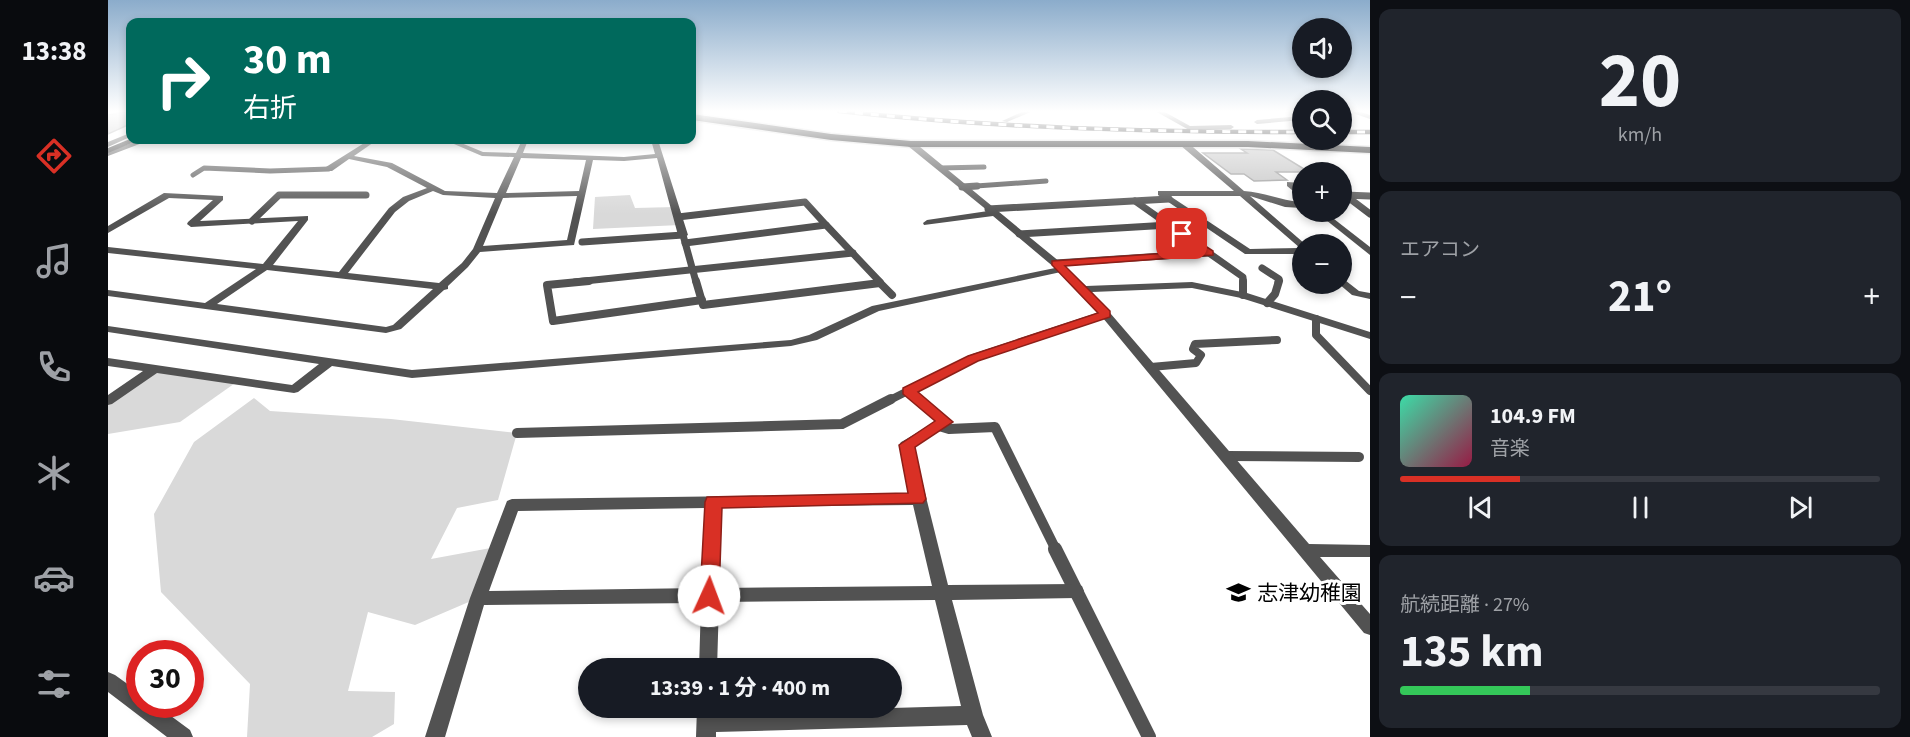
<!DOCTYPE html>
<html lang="ja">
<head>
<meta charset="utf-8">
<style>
  body { margin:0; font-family:"Source Sans 3","Noto Sans JP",sans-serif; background:#20242c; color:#f1f3f6; height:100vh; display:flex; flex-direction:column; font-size:22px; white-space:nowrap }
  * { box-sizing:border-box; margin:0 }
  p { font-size:20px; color:#9ea1a6 }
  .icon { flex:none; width:33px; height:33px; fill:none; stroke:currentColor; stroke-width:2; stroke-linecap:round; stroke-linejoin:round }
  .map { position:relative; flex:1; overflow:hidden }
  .details { display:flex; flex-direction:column; gap:9px; padding:9px; background:#0d0f14; width:540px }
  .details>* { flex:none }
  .top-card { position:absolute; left:18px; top:18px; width:570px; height:126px; border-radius:12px; box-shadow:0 3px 9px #0003; background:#00695c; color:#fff; overflow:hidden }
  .fabs { position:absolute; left:1184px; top:18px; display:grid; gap:12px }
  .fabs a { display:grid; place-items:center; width:60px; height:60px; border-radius:50%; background:#171b24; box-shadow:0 3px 9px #0003; font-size:30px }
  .speed { position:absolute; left:18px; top:640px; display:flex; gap:12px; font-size:30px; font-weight:700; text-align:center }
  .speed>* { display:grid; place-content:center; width:78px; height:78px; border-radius:50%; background:#171b24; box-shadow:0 3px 9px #0003; line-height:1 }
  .speed .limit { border:9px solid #d22; background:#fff; color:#111 }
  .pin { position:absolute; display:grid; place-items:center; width:51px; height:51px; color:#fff; margin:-26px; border-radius:12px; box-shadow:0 3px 9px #0006 }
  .me { position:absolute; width:66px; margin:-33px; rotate:2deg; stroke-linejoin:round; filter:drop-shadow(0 0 4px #0008) }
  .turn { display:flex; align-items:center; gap:21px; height:126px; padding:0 18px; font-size:27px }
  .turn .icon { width:78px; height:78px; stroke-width:2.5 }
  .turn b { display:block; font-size:42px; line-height:51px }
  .big { font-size:45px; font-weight:700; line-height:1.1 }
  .details .widget { flex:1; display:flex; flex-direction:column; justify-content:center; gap:9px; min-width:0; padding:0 21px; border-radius:12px; background:#20242c }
  .details .dial { align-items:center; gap:0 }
  .dial b { font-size:78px; line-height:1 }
  .song { display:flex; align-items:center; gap:18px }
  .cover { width:72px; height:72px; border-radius:9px; background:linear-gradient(135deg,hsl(160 70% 55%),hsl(340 70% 35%)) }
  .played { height:6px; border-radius:3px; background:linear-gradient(90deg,#d93025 25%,#363941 25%) }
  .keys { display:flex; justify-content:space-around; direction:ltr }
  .heat { display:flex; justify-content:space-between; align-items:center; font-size:33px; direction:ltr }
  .charge { height:9px; border-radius:4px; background:linear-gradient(90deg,#34c759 27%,#363941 0) }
  .trip { position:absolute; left:470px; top:658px; width:324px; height:60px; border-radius:30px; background:#171b24; box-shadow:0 3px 9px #0003; font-weight:700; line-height:60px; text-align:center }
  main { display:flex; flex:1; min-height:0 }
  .tabs { display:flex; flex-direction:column; width:108px; justify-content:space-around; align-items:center; background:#090b0e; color:#9ea1a6 }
  .tabs .icon { width:42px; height:42px }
  .tabs .on { color:#d93025 }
  .tabs b { font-size:27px; color:#f1f3f6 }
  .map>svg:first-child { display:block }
  .green { fill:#d9d9d9 }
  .building { fill:#c2c2c2; stroke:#969696; stroke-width:1.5 }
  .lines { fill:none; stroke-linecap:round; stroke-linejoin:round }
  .highway-casing { stroke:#dbdbdb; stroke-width:3 }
  .lane-far4 { stroke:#525252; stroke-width:5 }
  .lane-far3 { stroke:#525252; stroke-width:7 }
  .lane-far2 { stroke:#525252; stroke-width:8 }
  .lane-far1 { stroke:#525252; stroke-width:10 }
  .lane { stroke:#525252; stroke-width:14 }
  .street { fill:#525252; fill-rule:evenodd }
  .secondary { fill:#1f1f1f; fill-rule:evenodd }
  .highway { fill:#000; fill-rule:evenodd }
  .rail-casing { stroke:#000; stroke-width:4.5 }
  .rail { stroke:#fff; stroke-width:3; stroke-dasharray:8; stroke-linecap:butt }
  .route { fill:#d93025; stroke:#8d1f18; stroke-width:1.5 }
  .labels { text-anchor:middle; stroke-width:6; stroke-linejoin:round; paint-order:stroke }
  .near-poi-label { font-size:21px; fill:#000; stroke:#fff; text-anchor:start }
</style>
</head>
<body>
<main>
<nav class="tabs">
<b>13:38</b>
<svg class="icon on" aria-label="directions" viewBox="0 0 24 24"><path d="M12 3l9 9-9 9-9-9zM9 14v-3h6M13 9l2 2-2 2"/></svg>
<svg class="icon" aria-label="music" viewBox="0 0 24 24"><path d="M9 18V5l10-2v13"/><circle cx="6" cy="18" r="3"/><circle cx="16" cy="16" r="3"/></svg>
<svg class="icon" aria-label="phone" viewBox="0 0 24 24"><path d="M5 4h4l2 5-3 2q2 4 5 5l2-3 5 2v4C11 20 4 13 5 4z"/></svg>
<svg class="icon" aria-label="climate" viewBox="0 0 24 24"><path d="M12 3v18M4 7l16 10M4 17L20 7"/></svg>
<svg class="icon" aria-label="car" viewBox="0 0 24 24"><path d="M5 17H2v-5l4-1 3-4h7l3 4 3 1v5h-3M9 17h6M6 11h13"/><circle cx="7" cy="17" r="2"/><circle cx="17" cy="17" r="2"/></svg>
<svg class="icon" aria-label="filters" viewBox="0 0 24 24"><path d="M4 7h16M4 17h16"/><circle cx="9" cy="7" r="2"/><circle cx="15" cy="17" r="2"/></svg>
</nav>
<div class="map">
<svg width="1262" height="737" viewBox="0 0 1262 737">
  <rect width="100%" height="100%" fill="#fff"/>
  <g class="green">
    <polygon points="522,195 527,208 567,207 572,225 485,229 487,197"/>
    <polygon points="46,369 130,381 72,422 0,434 0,401"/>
    <polygon points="146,398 162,411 283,419 409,433 390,500 349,508 323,559 388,547 370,598 307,625 260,612 240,691 287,692 286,724 264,737 139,737 142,684 53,592 46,514 86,442"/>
  </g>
  <g class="building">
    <polygon points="22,111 22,124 0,134 0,115"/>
    <polygon points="1133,149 1165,150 1201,172 1168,172 1179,180 1146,181 1136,174 1123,174 1095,153 1139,153"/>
  </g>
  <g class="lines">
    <defs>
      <polygon id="highway" points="584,114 723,134 803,141 1140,141 1262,147 1262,153 1140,147 803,147 723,140 584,120"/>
    </defs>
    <use href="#highway" class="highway-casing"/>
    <g class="lane-far4">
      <polyline points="832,168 876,167"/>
      <polyline points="85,175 96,168 162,171 221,169"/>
      <polyline points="854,187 938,181"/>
    </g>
    <g class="lane-far3">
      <polyline points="854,187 869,186"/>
      <polyline points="1233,192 1262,214"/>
      <polyline points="1236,195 1262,196"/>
      <polyline points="1027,201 1135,277 1135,282"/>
      <polyline points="880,209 1061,199"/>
      <polyline points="570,217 697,202 718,225"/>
      <polyline points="144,221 171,195 258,195"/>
      <polyline points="911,234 1061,225"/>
      <polyline points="474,242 575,235 588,282"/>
      <polyline points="577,243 718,225 772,282"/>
      <polyline points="948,263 1101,253"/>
      <polyline points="1154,268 1171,279 1170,282"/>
      <polyline points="467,282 745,253"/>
    </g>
    <g class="lane-far2">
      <polyline points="481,281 439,285 445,321 594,300"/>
      <polyline points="588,281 595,305 772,283"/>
      <polyline points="770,281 784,295"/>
      <polyline points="1135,281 1135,295"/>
      <polyline points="1159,303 1167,294 1171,281"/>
      <polyline points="1208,319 1208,335 1262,391"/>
      <polyline points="1043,367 1088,363 1093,355 1085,349 1087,344 1169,340"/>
      <polyline points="800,391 812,401"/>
      <polyline points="780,401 865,358 998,314"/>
    </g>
    <g class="lane-far1">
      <polyline points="831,426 841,429 887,427 948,550"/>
      <polyline points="409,433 734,424 783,399"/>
      <polyline points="798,445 837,422 810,399"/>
      <polyline points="1119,456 1251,457"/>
    </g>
    <polyline class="lane" points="947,549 1041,737"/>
    <g class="street">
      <polygon points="916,111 925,111 899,122 894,121"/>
      <polygon points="1047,111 1055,111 1082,126 1123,125 1126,127 1123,129 1081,130"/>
      <polygon points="1239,111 1250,111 1262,115 1262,119"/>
      <polygon points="1194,116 1194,120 1149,124 1146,122 1149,120"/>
      <polygon points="22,133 22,137 0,147 0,142"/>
      <polygon points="33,140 42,140 0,156 0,151"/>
      <path d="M261,140H269L246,156L284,163L337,191L389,193L406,157L374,156L339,141L338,140H346L375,152L408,153L414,140H420L415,153L516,157L547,154L543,140H550L580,235L575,238L570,235L549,158L516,161L485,160L466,245L372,252L360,267L340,286V289L336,290L293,329L278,333L0,296V290L97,303L148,269L0,253V247L155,264L190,221L83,227L79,224L80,222L105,200L61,198L0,233V226L56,193L115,196V200L92,221L200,216V220L165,265L231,272L281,208L295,197L319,188L279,167L241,159L224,171H218V167ZM413,158L478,160L471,191L398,193ZM325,191L335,195L387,198L365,249L354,263L331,283L240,273L287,212L301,201ZM469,196L459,240L375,246L395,198ZM159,270L325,289L285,325L278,327L109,304Z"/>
      <path d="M1072,141H1078L1136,191C1156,192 1174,201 1194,202V208L1177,207L1142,196L1197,244H1194V254H1137L1050,195V191H1126L1072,145ZM1062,196H1132L1192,248L1142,249Z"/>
      <polygon points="800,142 806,142 958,267 978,286 1084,282 1139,293 1262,332 1262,339 1133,298 1084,288 984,292 1201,544 1262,545 1262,557 1212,557 1262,614 1262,635 1256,633 975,294 953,272 771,311 709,340 683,346 304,378 224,366 190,392 186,393 49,373 4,404 0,405 0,395 35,371 0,366 0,358 184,385 211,364 0,332 0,326 304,370 683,340 701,335 764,306 947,268 885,216 816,225 815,223 819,220 880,211 800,146"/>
      <polygon points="1179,182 1194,183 1194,187 1190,187 1194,191 1194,198 1179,186"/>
      <polygon points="1208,212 1217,212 1262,247 1262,255"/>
      <polygon points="1233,277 1251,291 1262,293 1262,299 1244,295 1231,284 1233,284"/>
      <path d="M798,440L803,442L805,445L840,585L968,584L974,586L976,591L974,596L968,598L844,600L875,715L884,737H864L859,725L608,732V737H588L589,708H609V713L853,706L827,600L611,602L609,669H591L593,603L376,605L337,737H317L362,598L399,501L404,499L802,494L791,445L793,442ZM805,505L824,586L611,588L612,507ZM597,508L594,588L381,591L410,511Z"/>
      <polygon points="0,672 7,675 32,693 32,705 48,705 82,730 85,737 59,737 0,692"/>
    </g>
    <polygon class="secondary" points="22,139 31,140 0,153 0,148"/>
    <use href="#highway" class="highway"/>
    <defs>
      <g id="rail">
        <path d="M731,111C885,128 1039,132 1194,132"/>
        <polyline points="1233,132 1262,132"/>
      </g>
    </defs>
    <use href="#rail" class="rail-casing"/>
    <use href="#rail" class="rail"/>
  </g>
  <linearGradient id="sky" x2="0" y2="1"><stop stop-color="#8baccb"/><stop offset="0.52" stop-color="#fff"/><stop offset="1" stop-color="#fff" stop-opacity="0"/></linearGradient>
  <rect width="1262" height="214" fill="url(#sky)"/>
  <polygon class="route" points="1074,231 1105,251 1105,255 957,266 1002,311 1002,317 870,361 810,392 845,422 807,447 818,499 815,503 614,508 611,596 608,602 601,604 595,602 592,596 597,502 599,497 800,493 791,445 827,421 795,394 795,388 860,356 990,313 944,265 944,261 1090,251 1071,237 1071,232"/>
  <defs>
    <symbol id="school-bare" viewBox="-9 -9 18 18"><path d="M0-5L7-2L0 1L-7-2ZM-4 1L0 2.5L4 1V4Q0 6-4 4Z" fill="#000" stroke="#fff" stroke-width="2.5" paint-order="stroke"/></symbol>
  </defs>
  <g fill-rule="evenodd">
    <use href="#school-bare" x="1114" y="576" width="33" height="33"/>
  </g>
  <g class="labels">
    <g class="near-poi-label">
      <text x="1149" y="600">志津幼稚園</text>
    </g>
  </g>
</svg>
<div class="fabs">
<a><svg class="icon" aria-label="sound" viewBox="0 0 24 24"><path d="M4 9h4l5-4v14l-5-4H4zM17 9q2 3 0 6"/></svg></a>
<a><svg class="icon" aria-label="search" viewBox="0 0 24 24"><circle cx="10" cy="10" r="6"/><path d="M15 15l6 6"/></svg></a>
<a>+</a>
<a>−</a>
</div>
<div class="speed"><div class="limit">30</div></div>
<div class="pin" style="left:1074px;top:234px;background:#d93025"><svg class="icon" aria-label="arrive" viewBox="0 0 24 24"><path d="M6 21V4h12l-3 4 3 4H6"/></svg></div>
<svg class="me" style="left:601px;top:596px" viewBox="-20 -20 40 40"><circle r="19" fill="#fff"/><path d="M0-13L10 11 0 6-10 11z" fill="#d93025"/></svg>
<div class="trip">13:39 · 1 分 · 400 m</div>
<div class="top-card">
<div class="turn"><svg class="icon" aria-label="right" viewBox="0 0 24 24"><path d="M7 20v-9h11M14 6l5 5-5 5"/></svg><div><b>30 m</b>右折</div></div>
</div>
</div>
<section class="details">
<div class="widget dial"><b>20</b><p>km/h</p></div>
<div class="widget"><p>エアコン</p>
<div class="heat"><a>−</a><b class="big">21°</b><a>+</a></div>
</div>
<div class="widget">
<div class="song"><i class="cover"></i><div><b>104.9 FM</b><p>音楽</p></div></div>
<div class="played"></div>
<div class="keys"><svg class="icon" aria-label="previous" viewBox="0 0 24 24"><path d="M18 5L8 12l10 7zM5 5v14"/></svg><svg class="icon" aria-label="pause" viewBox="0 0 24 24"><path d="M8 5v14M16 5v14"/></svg><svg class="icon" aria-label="next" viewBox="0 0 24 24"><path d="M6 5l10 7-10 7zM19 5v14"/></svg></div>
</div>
<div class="widget"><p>航続距離 · 27%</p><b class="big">135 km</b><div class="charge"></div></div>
</section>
</main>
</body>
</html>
